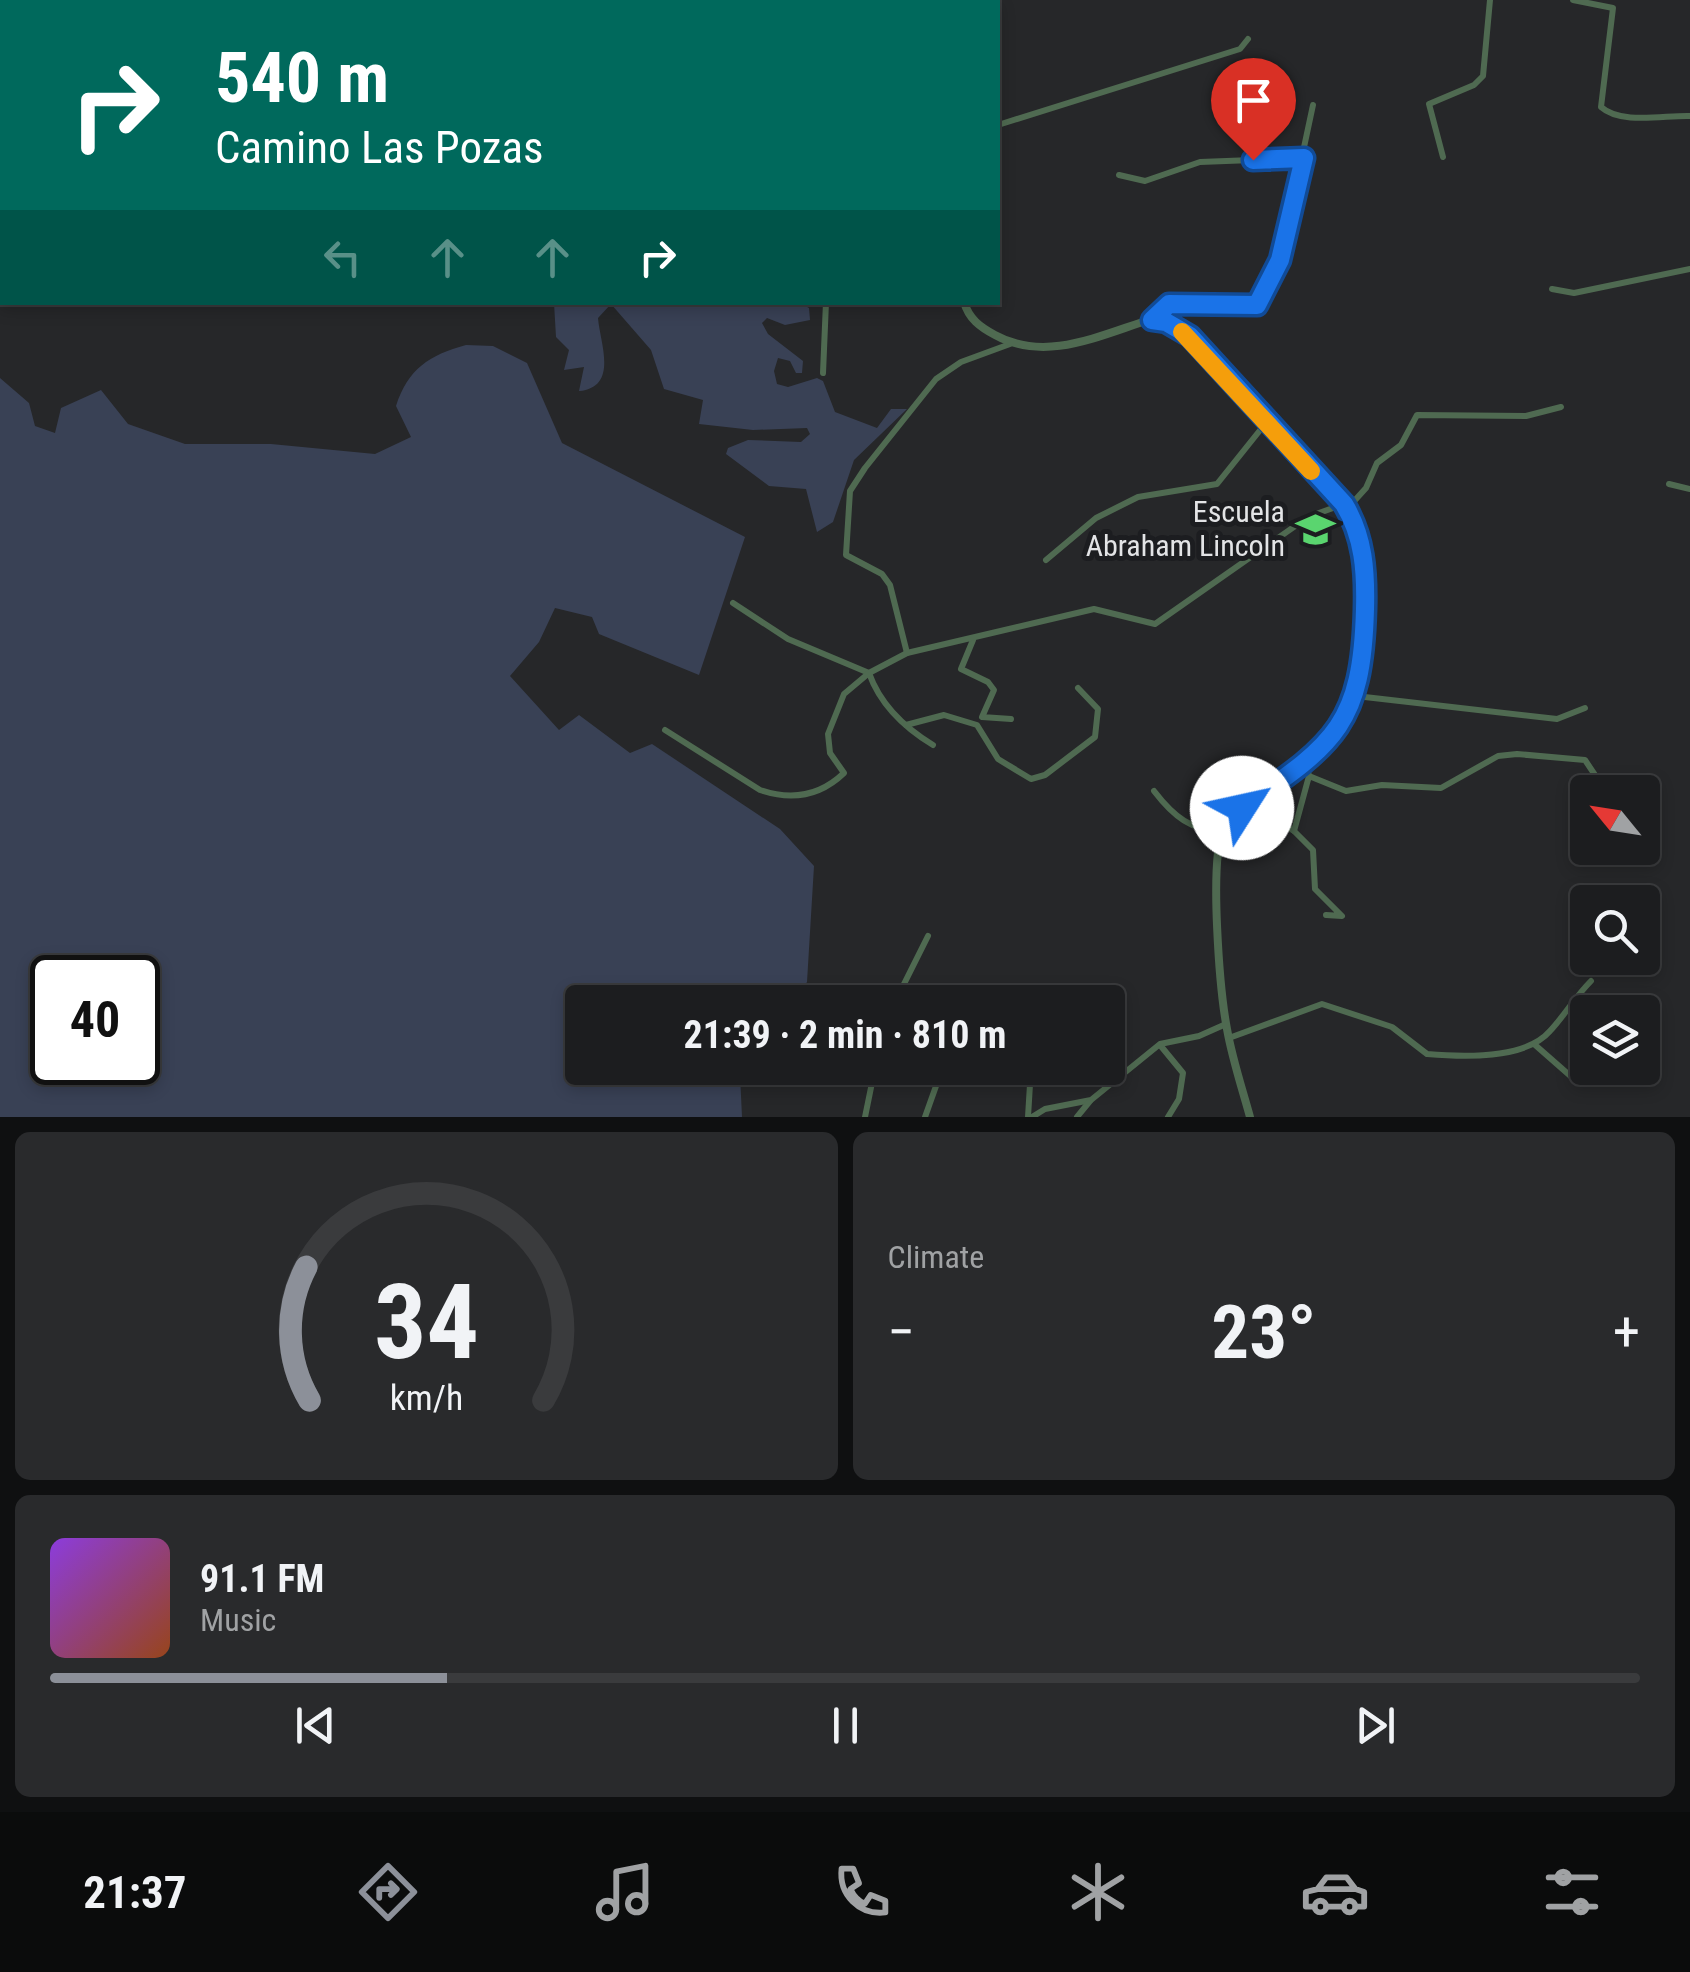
<!DOCTYPE html>
<html lang="en">
<head>
<meta charset="utf-8">
<style>
  body { margin:0; font-family:"Roboto Condensed",sans-serif; background:#292a2c; color:#f1f3f6; height:100vh; display:flex; flex-direction:column; font-size:38px; white-space:nowrap }
  * { box-sizing:border-box; margin:0 }
  p { font-size:32px; color:#a0a2a4 }
  .icon { flex:none; width:55px; height:55px; fill:none; stroke:currentColor; stroke-width:2; stroke-linecap:round; stroke-linejoin:round }
  .map { position:relative; height:1117px; overflow:hidden }
  .sheet { display:flex; flex-direction:column; gap:15px; padding:15px; background:#0f1011; flex:1 }
  .sheet>* { flex:none }
  .hud { position:absolute; left:0px; top:0px; width:1000px; height:305px; box-shadow:0 5px 15px #0003,0 0 0 2px #3a3b3d; background:#00695c; color:#fff; overflow:hidden }
  .needle { width:65px; rotate:300deg }
  .controls { position:absolute; left:1570px; top:775px; display:grid; gap:20px }
  .controls a { display:grid; place-items:center; width:90px; height:90px; border-radius:10px; background:#1c1d1f; box-shadow:0 5px 15px #0003,0 0 0 2px #3a3b3d; font-size:50px }
  .speed { position:absolute; left:30px; top:955px; display:flex; gap:20px; font-size:50px; font-weight:700; text-align:center }
  .speed>* { display:grid; place-content:center; width:130px; height:130px; border-radius:50%; background:#1c1d1f; box-shadow:0 5px 15px #0003,0 0 0 2px #3a3b3d; line-height:1 }
  .speed .limit { border:5px solid #111; border-radius:15px; background:#fff; color:#111 }
  .pin { position:absolute; display:grid; place-items:center; width:85px; height:85px; color:#fff; margin:-102px -42px; border-radius:50% 50% 50% 0; rotate:-45deg; box-shadow:0 0 10px #0007 }
  .pin .icon { rotate:45deg }
  .me { position:absolute; width:110px; margin:-55px; rotate:55deg; stroke-linejoin:round; filter:drop-shadow(0 0 8px #0008) }
  .turn { display:flex; align-items:center; gap:35px; height:210px; padding:0 50px; font-size:45px }
  .turn .icon { width:130px; height:130px; stroke-width:2.5 }
  .turn b { display:block; font-size:70px; line-height:85px }
  .lanes { display:flex; align-items:center; height:95px; padding:0 50px; background:#0003; justify-content:center; gap:50px; direction:ltr }
  .lanes .off { opacity:.35 }
  .big { font-size:75px; font-weight:700; line-height:1.1 }
  .sheet .card { flex:1; display:flex; flex-direction:column; justify-content:center; gap:15px; min-width:0; padding:0 35px; border-radius:15px; background:#292a2c }
  .sheet .dial { align-items:center; gap:0 }
  .dial svg { height:260px; overflow:visible; fill:none; stroke:#3a3b3d; stroke-width:7; stroke-linecap:round; text-anchor:middle }
  .dial text { fill:#f1f3f6; stroke:none }
  .song { display:flex; align-items:center; gap:30px }
  .cover { width:120px; height:120px; border-radius:15px; background:linear-gradient(135deg,hsl(270 70% 55%),hsl(20 70% 35%)) }
  .played { height:10px; border-radius:5px; background:linear-gradient(90deg,#8c9099 25%,#3a3b3d 25%) }
  .keys { display:flex; justify-content:space-around; direction:ltr }
  .heat { display:flex; justify-content:space-between; align-items:center; font-size:55px; direction:ltr }
  .sheet .tiles { flex:1; display:grid; gap:15px; grid-template-columns:1fr 1fr }
  .card:last-child { grid-column:span 2 }
  .trip { position:absolute; left:565px; top:985px; width:560px; height:100px; border-radius:10px; background:#1c1d1f; box-shadow:0 5px 15px #0003,0 0 0 2px #3a3b3d; font-weight:700; line-height:100px; text-align:center }
  .tabs { display:flex; height:160px; justify-content:space-around; align-items:center; background:#0b0c0c; color:#a0a2a4 }
  .tabs .icon { width:70px; height:70px }
  .tabs .selected { color:#8c9099 }
  .tabs b { font-size:45px; color:#f1f3f6 }
  .map>svg:first-child { display:block }
  .green { fill:#394155; fill-rule:evenodd }
  .lines { fill:none; stroke-linecap:round; stroke-linejoin:round }
  .minor { stroke:#4f6a51; stroke-width:6 }
  .tertiary { stroke:#4f6a51; stroke-width:8 }
  .route-casing { stroke:#114b97; stroke-width:25 }
  .route { stroke:#1a73e8; stroke-width:18 }
  .slow { stroke:#f59e0b; stroke-width:18 }
  .labels { text-anchor:middle; stroke-width:10; stroke-linejoin:round; paint-order:stroke }
  .poi-label { font-size:30px; fill:#e3e4e6; stroke:#1c1d20; text-anchor:end }
</style>
</head>
<body>
<div class="map">
<svg width="1690" height="1117" viewBox="0 0 1690 1117">
  <rect width="100%" height="100%" fill="#262729"/>
  <g class="green">
    <path d="M554,303H800L809,308L810,320L785,325L767,318L762,323L768,334L803,361L802,373H796L790,361L778,358L774,371L777,384L788,387L817,378L823,381L835,412L877,428L891,409H907L854,460L833,522L817,532L806,489L769,486L726,454L728,448L748,440L801,442L810,434L807,428L753,430L699,424L703,400L664,389L651,350L611,304L598,318C600,343 619,387 579,391L584,367L564,370L569,350L556,337Z"/>
    <path d="M466,345L493,346L527,363L562,443L745,537L699,675L599,634L592,617L555,608L539,642L510,676L559,730L579,715L630,753L652,744L780,829L814,866L807,982L793,1002H582V1068H744L740,1074L742,1117H0V378L29,403L35,426L55,433L61,408L101,390L128,424L185,444H271L375,454L411,437L396,406C408,369 429,355 466,345ZM52,978H138V1062H52Z"/>
  </g>
  <g class="lines">
    <g class="minor">
      <path d="M1573,0L1613,8L1601,107C1621,125 1665,115 1690,116"/>
      <polyline points="772,2 773,0"/>
      <polyline points="998,125 1240,49 1248,39"/>
      <polyline points="1443,157 1429,104 1474,85 1483,76 1490,0"/>
      <polyline points="1119,175 1145,181 1200,162 1303,158"/>
      <polyline points="1552,289 1574,293 1690,269"/>
      <polyline points="1152,319 1169,304 1257,305 1280,260 1313,105"/>
      <polyline points="823,373 826,302"/>
      <polyline points="1669,484 1690,489"/>
      <polyline points="1347,509 1366,488 1377,463 1401,445 1417,415 1526,416 1561,407"/>
      <polyline points="1046,560 1096,518 1138,497 1217,484 1265,424"/>
      <path d="M733,603L788,639L869,673C880,704 905,728 933,745"/>
      <polyline points="973,640 961,669 988,682 994,690 982,717 1011,719"/>
      <polyline points="907,653 890,585 882,574 846,555 850,491 865,468 936,379 961,362 1010,344"/>
      <polyline points="1356,696 1557,719 1585,708"/>
      <polyline points="906,725 944,715 977,725 998,759 1031,779 1045,775 1095,737 1098,709 1078,688"/>
      <path d="M665,730L760,790C792,801 820,796 844,773L830,753L828,734L844,694L869,673L907,653L1094,609L1155,624L1308,517L1344,504"/>
      <polyline points="1306,763 1309,776 1346,791 1382,785 1441,788 1498,756 1517,754 1585,760 1601,784"/>
      <polyline points="1309,776 1294,831 1313,850 1315,889 1342,916 1326,915"/>
      <path d="M1154,791C1174,817 1191,830 1222,832"/>
      <polyline points="1279,822 1294,831"/>
      <polyline points="1018,996 1019,1002"/>
      <polyline points="895,1002 928,936"/>
      <path d="M1229,1038L1322,1004L1392,1027L1427,1054C1462,1057 1525,1060 1550,1031C1565,1015 1575,997 1591,981"/>
      <polyline points="1534,1044 1575,1080"/>
      <polyline points="1160,1045 1183,1073 1179,1099 1168,1117"/>
      <polyline points="865,1117 875,1068"/>
      <polyline points="925,1117 941,1072"/>
      <polyline points="1028,1117 1031,1068"/>
      <polyline points="1032,1117 1045,1109 1091,1100 1160,1044 1199,1036 1226,1024"/>
      <polyline points="1077,1117 1090,1101"/>
    </g>
    <g class="tertiary">
      <polyline points="608,0 623,2"/>
      <path d="M964,302C969,319 980,327 995,335C1046,363 1100,335 1152,319L1166,322L1190,336L1344,504C1372,547 1375,650 1355,697C1345,722 1325,747 1305,764C1279,785 1239,799 1223,831C1209,862 1220,992 1227,1029C1232,1058 1242,1088 1250,1117"/>
    </g>
  </g>
  <g class="lines">
    <defs>
      <path id="route" d="M1242,808C1333,744 1362,727 1365,609C1366,572 1364,537 1344,504L1190,336L1166,322L1152,320L1169,304L1257,305L1280,260L1304,158L1253,160"/>
    </defs>
    <use href="#route" class="route-casing"/>
    <use href="#route" class="route"/>
    <polyline class="slow" points="1182,332 1311,471"/>
  </g>
  <defs>
    <symbol id="school-bare" viewBox="-9 -9 18 18"><path d="M0-5L7-2L0 1L-7-2ZM-4 1L0 2.5L4 1V4Q0 6-4 4Z" fill="#5ad56f" stroke="#1c1d20" stroke-width="2.5" paint-order="stroke"/></symbol>
  </defs>
  <g fill-rule="evenodd">
    <use href="#school-bare" x="1288" y="502" width="55" height="55"/>
  </g>
  <g class="labels">
    <g class="poi-label">
      <text x="1285" y="522">Escuela<tspan x="1285" dy="34">Abraham Lincoln</tspan></text>
    </g>
  </g>
</svg>
<div class="controls">
<a><svg class="needle" viewBox="-14 -14 28 28"><path d="M0-13l5 13h-10z" fill="#e53935"/><path d="M0 13l5-13h-10z" fill="#a0a2a4"/></svg></a>
<a><svg class="icon" aria-label="search" viewBox="0 0 24 24"><circle cx="10" cy="10" r="6"/><path d="M15 15l6 6"/></svg></a>
<a><svg class="icon" aria-label="layers" viewBox="0 0 24 24"><path d="M12 4l9 5-9 5-9-5zM3 14l9 5 9-5"/></svg></a>
</div>
<div class="speed"><div class="limit">40</div></div>
<div class="pin" style="left:1253px;top:160px;background:#d93025"><svg class="icon" aria-label="arrive" viewBox="0 0 24 24"><path d="M6 21V4h12l-3 4 3 4H6"/></svg></div>
<svg class="me" style="left:1242px;top:808px" viewBox="-20 -20 40 40"><circle r="19" fill="#fff"/><path d="M0-13L10 11 0 6-10 11z" fill="#1a73e8"/></svg>
<div class="trip">21:39 · 2 min · 810 m</div>
<div class="hud">
<div class="turn"><svg class="icon" aria-label="right" viewBox="0 0 24 24"><path d="M7 20v-9h11M14 6l5 5-5 5"/></svg><div><b>540 m</b>Camino Las Pozas</div></div>
<div class="lanes"><svg class="icon off" aria-label="left" viewBox="0 0 24 24"><path d="M17 20v-9H6M10 6l-5 5 5 5"/></svg><svg class="icon off" aria-label="ahead" viewBox="0 0 24 24"><path d="M12 20V5M6 11l6-6 6 6"/></svg><svg class="icon off" aria-label="ahead" viewBox="0 0 24 24"><path d="M12 20V5M6 11l6-6 6 6"/></svg><svg class="icon" aria-label="right" viewBox="0 0 24 24"><path d="M7 20v-9h11M14 6l5 5-5 5"/></svg></div>
</div>
</div>
<section class="sheet">
<div class="tiles">
<div class="card dial"><svg viewBox="0 0 100 80">
<path d="M14 69A42 42 0 1 1 86 69"/>
<path d="M14 69A42 42 0 0 1 13 28" stroke="#8c9099"/>
<text x="50" y="56" font-size="32" font-weight="700">34</text>
<text x="50" y="72" font-size="11">km/h</text>
</svg></div>
<div class="card"><p>Climate</p>
<div class="heat"><a>−</a><b class="big">23°</b><a>+</a></div>
</div>
<div class="card">
<div class="song"><i class="cover"></i><div><b>91.1 FM</b><p>Music</p></div></div>
<div class="played"></div>
<div class="keys"><svg class="icon" aria-label="previous" viewBox="0 0 24 24"><path d="M18 5L8 12l10 7zM5 5v14"/></svg><svg class="icon" aria-label="pause" viewBox="0 0 24 24"><path d="M8 5v14M16 5v14"/></svg><svg class="icon" aria-label="next" viewBox="0 0 24 24"><path d="M6 5l10 7-10 7zM19 5v14"/></svg></div>
</div>
</div>
</section>
<nav class="tabs">
<b>21:37</b>
<svg class="icon selected" aria-label="directions" viewBox="0 0 24 24"><path d="M12 3l9 9-9 9-9-9zM9 14v-3h6M13 9l2 2-2 2"/></svg>
<svg class="icon" aria-label="music" viewBox="0 0 24 24"><path d="M9 18V5l10-2v13"/><circle cx="6" cy="18" r="3"/><circle cx="16" cy="16" r="3"/></svg>
<svg class="icon" aria-label="phone" viewBox="0 0 24 24"><path d="M5 4h4l2 5-3 2q2 4 5 5l2-3 5 2v4C11 20 4 13 5 4z"/></svg>
<svg class="icon" aria-label="climate" viewBox="0 0 24 24"><path d="M12 3v18M4 7l16 10M4 17L20 7"/></svg>
<svg class="icon" aria-label="car" viewBox="0 0 24 24"><path d="M5 17H2v-5l4-1 3-4h7l3 4 3 1v5h-3M9 17h6M6 11h13"/><circle cx="7" cy="17" r="2"/><circle cx="17" cy="17" r="2"/></svg>
<svg class="icon" aria-label="filters" viewBox="0 0 24 24"><path d="M4 7h16M4 17h16"/><circle cx="9" cy="7" r="2"/><circle cx="15" cy="17" r="2"/></svg>
</nav>
</body>
</html>
